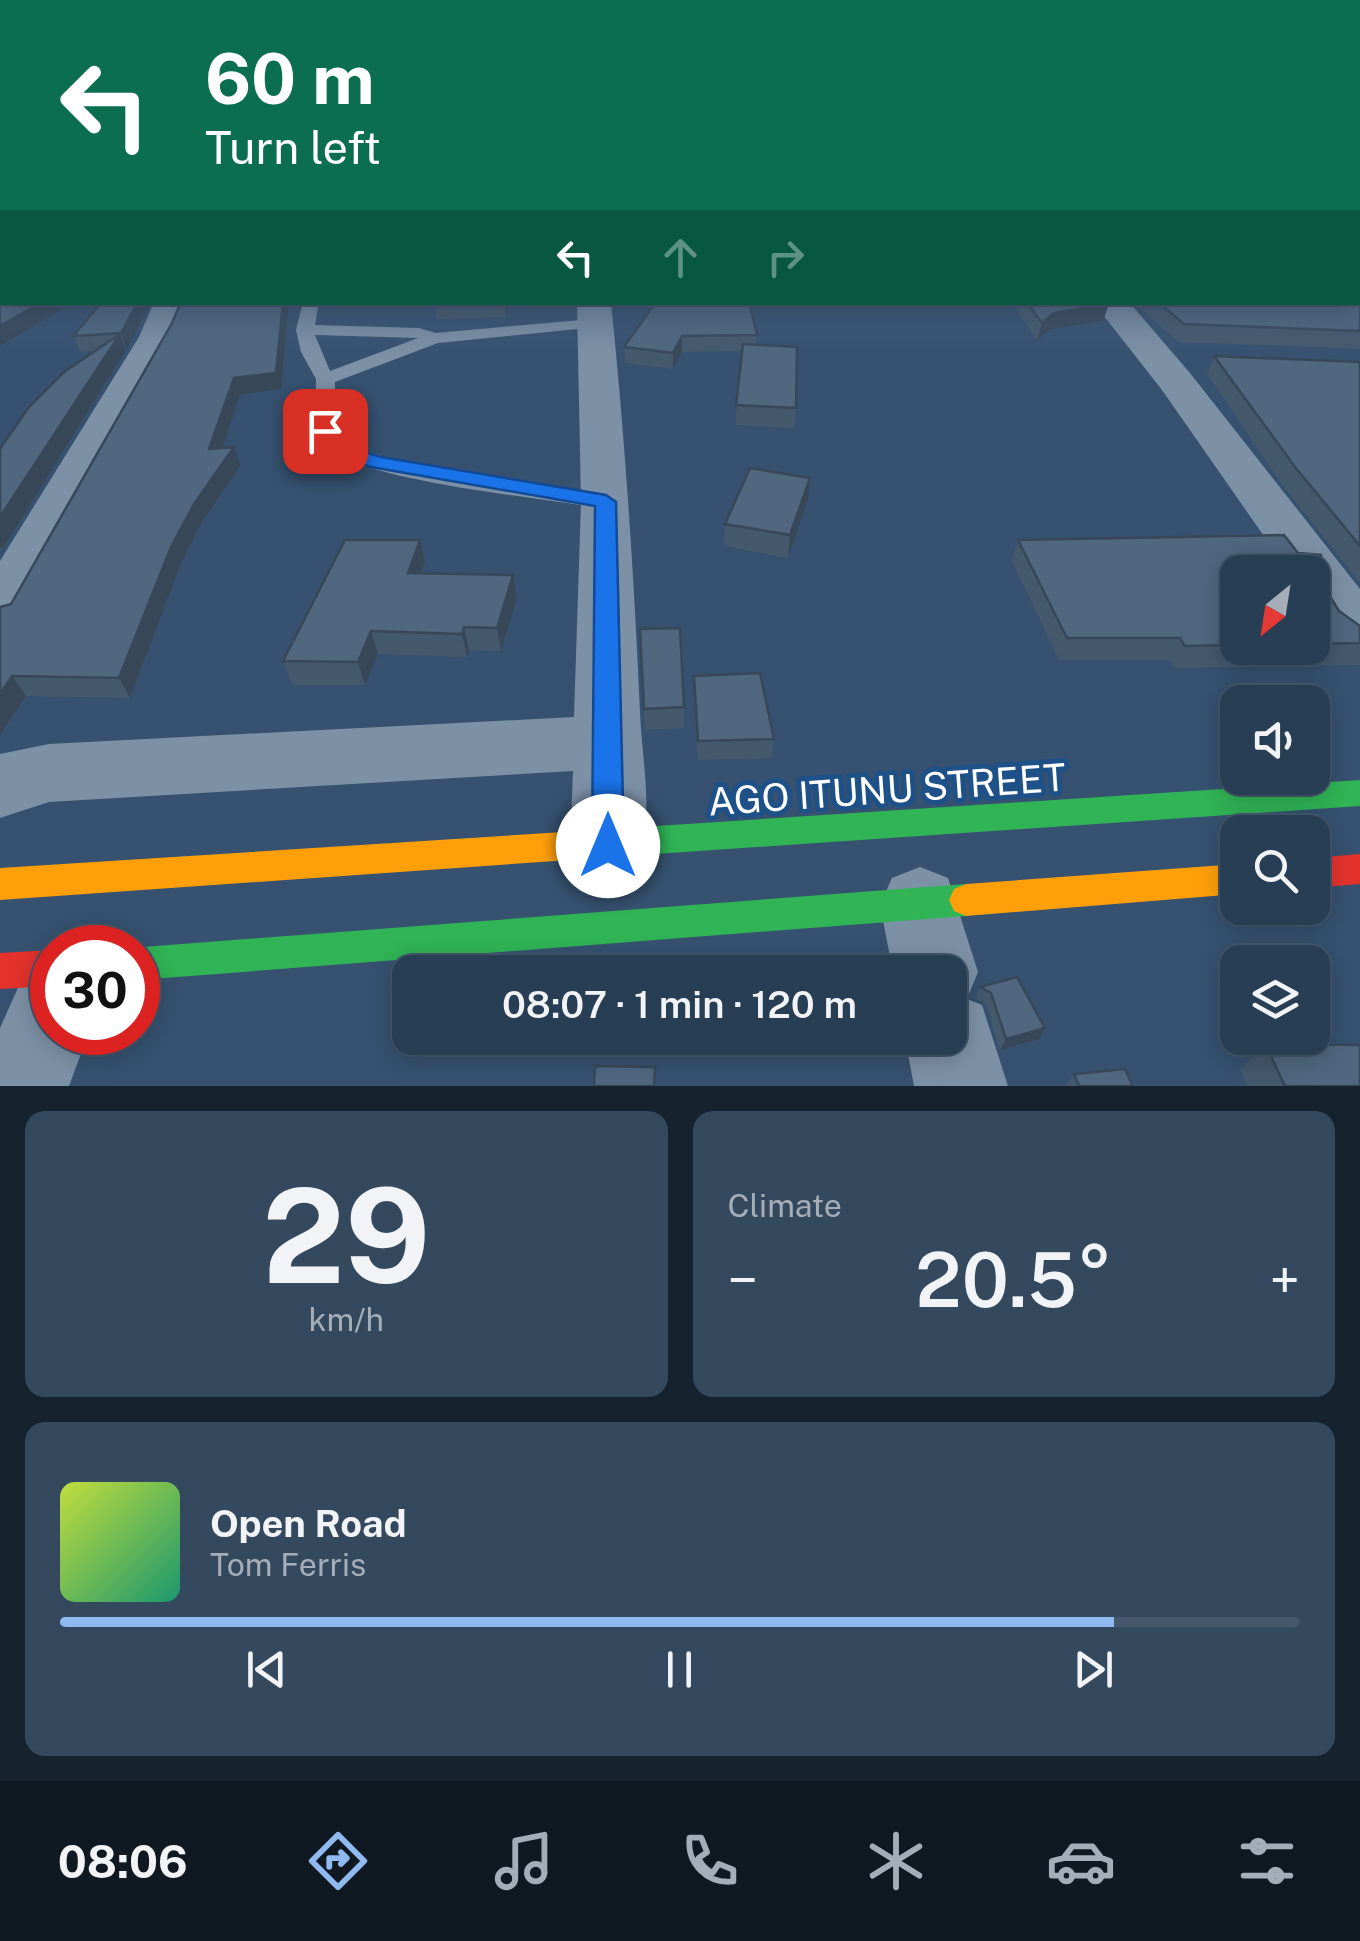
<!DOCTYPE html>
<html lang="en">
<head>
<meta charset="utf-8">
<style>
  body { margin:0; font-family:"Public Sans",sans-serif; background:#34495e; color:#f1f3f6; height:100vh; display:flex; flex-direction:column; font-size:38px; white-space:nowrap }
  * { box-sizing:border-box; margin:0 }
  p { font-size:32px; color:#a5aeb8 }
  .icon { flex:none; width:55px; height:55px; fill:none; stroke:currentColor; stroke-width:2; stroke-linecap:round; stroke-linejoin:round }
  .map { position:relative; height:1086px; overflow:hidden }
  .panel { display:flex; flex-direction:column; gap:25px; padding:25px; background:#16222e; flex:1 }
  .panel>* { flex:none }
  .hud { position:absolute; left:0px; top:0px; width:1360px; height:305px; box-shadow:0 5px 25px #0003,0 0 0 2px #44576b; background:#0b6e4f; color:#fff; overflow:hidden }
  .needle { width:65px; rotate:210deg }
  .tools { position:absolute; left:1220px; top:555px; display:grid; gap:20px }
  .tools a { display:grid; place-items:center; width:110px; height:110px; border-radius:20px; background:#283e54; box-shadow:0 5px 25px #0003,0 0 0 2px #44576b; font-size:50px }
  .speed { position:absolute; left:30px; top:925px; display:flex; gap:20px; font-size:50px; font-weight:700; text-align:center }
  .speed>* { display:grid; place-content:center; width:130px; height:130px; border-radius:50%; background:#283e54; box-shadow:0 5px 25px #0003,0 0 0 2px #44576b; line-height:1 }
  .speed .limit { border:15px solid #d22; background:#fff; color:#111 }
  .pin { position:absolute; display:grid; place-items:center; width:85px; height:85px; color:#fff; margin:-42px; border-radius:20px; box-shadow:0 5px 15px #0006 }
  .me { position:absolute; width:110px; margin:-55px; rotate:0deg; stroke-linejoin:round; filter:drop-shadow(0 0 8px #0008) }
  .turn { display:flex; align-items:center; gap:35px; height:210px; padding:0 40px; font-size:45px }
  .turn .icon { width:130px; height:130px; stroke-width:2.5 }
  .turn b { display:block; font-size:70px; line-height:85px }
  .lanes { display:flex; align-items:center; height:95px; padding:0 40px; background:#0003; justify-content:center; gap:50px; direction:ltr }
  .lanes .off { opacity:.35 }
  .big { font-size:75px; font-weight:600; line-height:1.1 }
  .panel .tile { flex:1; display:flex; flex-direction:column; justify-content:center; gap:15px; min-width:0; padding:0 35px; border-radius:20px; background:#34495e }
  .panel .dial { align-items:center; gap:0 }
  .dial b { font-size:130px; line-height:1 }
  .song { display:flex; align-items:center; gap:30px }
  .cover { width:120px; height:120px; border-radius:15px; background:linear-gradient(135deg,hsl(70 70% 55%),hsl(160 70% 35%)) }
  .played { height:10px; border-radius:5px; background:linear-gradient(90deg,#90b9f0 85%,#44576b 85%) }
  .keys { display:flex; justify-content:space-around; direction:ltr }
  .heat { display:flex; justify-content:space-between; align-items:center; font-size:55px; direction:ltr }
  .panel .tiles { flex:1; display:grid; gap:25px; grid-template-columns:1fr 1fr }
  .tile:last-child { grid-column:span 2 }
  .trip { position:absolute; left:392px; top:955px; width:575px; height:100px; border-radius:20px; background:#283e54; box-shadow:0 5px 25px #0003,0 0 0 2px #44576b; font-weight:600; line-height:100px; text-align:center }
  .tab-bar { display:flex; height:160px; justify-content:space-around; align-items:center; background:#101922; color:#a5aeb8 }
  .tab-bar .icon { width:70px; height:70px }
  .tab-bar .on { color:#90b9f0 }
  .tab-bar b { font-size:45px; color:#f1f3f6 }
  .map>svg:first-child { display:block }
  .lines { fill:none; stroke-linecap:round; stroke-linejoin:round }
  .lane { fill:#7d91a6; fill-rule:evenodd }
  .street { fill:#7d91a6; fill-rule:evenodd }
  .fast { fill:#30b455; fill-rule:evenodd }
  .slow { fill:#ff9f0a; fill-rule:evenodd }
  .jam { fill:#e5322d; fill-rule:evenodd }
  .wall { fill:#45596d; fill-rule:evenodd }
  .shaded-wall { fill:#384859 }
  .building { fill:#50677f; stroke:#384859; stroke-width:2.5 }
  .route { fill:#1a73e8; stroke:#114b97; stroke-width:2.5 }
  .labels { text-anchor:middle; stroke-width:10; stroke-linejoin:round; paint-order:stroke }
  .near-street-label { font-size:38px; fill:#fff; stroke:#1e5188 }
</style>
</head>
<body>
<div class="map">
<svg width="1360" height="1086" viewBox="0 0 1360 1086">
  <rect width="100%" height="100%" fill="#365270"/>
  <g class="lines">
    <path class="lane" d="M303,302H319L315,325L419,328L436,333L603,318V326L597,327L438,343L335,382V414L340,438C375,467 552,486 606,495L618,502L606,509C527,495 396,486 327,451L315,423L316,379L301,352L296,330ZM315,335L418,338L330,371Z"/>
    <g class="street">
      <polygon points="154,302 188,302 175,337 29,607 20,621 0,626 0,561 139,337"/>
      <path d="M577,302H611C625,439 634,575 640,713C642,762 656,825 635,870L608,880L581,870L570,846L573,771L49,802L0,818V754L49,744L574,717L581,502Z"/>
      <path d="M1093,302H1129L1190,373L1360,589V649C1321,638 1312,610 1312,572H1289L1162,390Z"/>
      <polygon points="920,867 948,878 978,972 967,999 982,1005 1008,1086 914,1086 905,1038 950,1038 950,972 893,972 880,905 892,878"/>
      <polygon points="52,968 52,1032 89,1032 69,1086 0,1086 0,1028 21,981"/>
    </g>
    <g class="fast">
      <polygon points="1360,780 1360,806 641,855 630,851 625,841 630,831 641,827"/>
      <polygon points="966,884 978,889 983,900 978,911 966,916 138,980 138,948 130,948"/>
    </g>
    <g class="slow">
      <polygon points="641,827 652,831 657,841 652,851 641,855 0,900 0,868"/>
      <polygon points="1238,864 1238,894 966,916 954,911 949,900 954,889 966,884"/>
    </g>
    <g class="jam">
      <polygon points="1360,854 1360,884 1312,888 1312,858"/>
      <polygon points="52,950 52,986 0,989 0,953"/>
    </g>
  </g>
  <g class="wall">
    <polygon points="1360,207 1360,349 1178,342 1134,302 1358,302"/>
    <polygon points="152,302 126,350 4,547 0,548 0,449 96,351 80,352 73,336"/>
    <polygon points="181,302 289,302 281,389 240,395 222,448 241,465 202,522 180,566 130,698 26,696 0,735 0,607 11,604 172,323"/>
    <polygon points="435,302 509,302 506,317 437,319"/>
    <polygon points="656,302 757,335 756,345 796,408 794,428 735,425 742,351 682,352 673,369 625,363 624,347"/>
    <polygon points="1012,302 1107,302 1103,321 1049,330 1037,341"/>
    <polygon points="1214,356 1360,362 1360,583 1284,487 1207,374"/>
    <polygon points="808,499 788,558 724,546 725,524"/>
    <path d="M1284,535L1298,553L1321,555L1326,590L1339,611L1360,626V665L1174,668L1169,660H1059L1012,561L1018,540ZM1238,572H1312V648H1238Z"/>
    <polygon points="425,562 422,573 513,575 517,598 501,651 469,650 467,657 378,654 365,685 292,685 283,661"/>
    <polygon points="640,629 684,707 684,728 645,730"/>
    <polygon points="694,676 774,739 772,758 698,760"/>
    <polygon points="1017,977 1045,1028 1039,1039 1000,1050 986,1004 975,998 980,987"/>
    <polygon points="1265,1044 1360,1086 1247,1086 1240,1070"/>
    <polygon points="1074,1074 1133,1086 1066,1086"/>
  </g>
  <g class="shaded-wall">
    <polygon points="42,302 74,302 0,346 0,326"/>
    <polygon points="138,302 152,302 127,349 121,333"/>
    <polygon points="283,302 289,302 281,389 240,395 216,467 209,449 234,378"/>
    <polygon points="505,302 509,302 506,317"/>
    <polygon points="1109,304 1103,321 1049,330 1037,341 1042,323 1054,313"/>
    <polygon points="120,334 126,350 4,547 0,548 0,517"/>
    <polygon points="682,336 682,352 673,369 673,353"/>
    <polygon points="234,447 241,465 202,522 180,566 130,698 119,678 171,547 194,504"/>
    <polygon points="810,478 808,499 788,558 790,535"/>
    <polygon points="420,540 425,562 414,595 408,573"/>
    <polygon points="513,575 517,598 501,651 497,628"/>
    <polygon points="464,627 469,650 467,657 462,634"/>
    <polygon points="371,631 378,654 365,685 358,662"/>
    <polygon points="12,676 26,696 0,735 0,694"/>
    <polygon points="1045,1028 1039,1039 1000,1050 1006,1039"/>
  </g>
  <g class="building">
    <polygon points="0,207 2,207 2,302 42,302 0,326"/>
    <polygon points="1358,207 1360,207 1360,331 1184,324 1158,302 1358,302"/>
    <polygon points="102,302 138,302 121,333 73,336"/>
    <polygon points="181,302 283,302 276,373 234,378 209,449 234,447 194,504 171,547 119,678 12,676 0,694 0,607 11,604 172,323"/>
    <polygon points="656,302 749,302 757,335 682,336 673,353 624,347"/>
    <polygon points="1027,302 1107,302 1109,304 1054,313 1042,323"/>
    <polygon points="120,334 0,517 0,449 29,407 64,372"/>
    <polygon points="743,344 797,347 796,408 736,405"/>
    <polygon points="1214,356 1360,362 1360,546 1295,467"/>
    <polygon points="750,468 810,478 790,535 725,524"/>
    <polygon points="1284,535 1298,553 1321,555 1326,590 1339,611 1360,626 1360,643 1312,644 1312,572 1238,572 1238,645 1185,646 1180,638 1067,638 1018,540"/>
    <polygon points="345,540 420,540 408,573 513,575 497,628 464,627 462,634 371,631 358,662 283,661"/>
    <polygon points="680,628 684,707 644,709 640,629"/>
    <polygon points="760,673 774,739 698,741 694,676"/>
    <polygon points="1017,977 1045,1028 1006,1039 991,993 980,987"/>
    <polygon points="1265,1044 1360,1045 1360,1086 1285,1086"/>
    <polygon points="595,1066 655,1067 654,1086 594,1086"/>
    <polygon points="1125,1069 1133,1086 1079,1086 1074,1074"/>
  </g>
  <linearGradient id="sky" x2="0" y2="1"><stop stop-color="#1e2d3e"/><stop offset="0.58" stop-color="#4c6686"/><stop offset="1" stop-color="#4c6686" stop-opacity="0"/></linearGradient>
  <rect width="1360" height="359" fill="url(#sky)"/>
  <polygon class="route" points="325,425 331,427 345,446 381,457 606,495 616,502 624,846 620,856 608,860 596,856 592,846 595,506 371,467 331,454 315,431"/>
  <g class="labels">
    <g class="near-street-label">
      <text transform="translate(887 790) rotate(-4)" y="13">AGO ITUNU STREET</text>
    </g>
  </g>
</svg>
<div class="tools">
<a><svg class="needle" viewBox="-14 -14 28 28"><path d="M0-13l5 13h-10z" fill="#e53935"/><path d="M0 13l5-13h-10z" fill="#a5aeb8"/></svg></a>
<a><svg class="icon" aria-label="sound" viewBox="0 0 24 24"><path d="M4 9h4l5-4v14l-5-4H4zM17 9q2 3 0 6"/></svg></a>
<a><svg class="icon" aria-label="search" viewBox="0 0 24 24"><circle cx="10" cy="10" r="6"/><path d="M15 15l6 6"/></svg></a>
<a><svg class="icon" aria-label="layers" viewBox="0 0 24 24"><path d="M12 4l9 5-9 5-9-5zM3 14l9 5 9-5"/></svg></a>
</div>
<div class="speed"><div class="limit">30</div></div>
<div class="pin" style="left:325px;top:431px;background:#d93025"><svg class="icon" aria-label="arrive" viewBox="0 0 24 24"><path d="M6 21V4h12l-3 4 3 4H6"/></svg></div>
<svg class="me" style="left:608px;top:846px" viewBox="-20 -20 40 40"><circle r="19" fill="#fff"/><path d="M0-13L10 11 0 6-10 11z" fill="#1a73e8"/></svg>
<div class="trip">08:07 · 1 min · 120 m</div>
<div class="hud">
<div class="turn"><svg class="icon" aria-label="left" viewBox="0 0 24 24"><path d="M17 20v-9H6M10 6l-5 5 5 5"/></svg><div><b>60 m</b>Turn left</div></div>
<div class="lanes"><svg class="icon" aria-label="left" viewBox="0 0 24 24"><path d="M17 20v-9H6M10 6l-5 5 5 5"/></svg><svg class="icon off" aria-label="ahead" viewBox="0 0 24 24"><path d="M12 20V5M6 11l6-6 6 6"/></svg><svg class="icon off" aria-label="right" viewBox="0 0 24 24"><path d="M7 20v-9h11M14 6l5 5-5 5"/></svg></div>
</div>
</div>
<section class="panel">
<div class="tiles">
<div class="tile dial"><b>29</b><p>km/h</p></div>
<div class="tile"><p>Climate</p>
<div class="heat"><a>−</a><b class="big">20.5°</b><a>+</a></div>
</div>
<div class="tile">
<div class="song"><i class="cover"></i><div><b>Open Road</b><p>Tom Ferris</p></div></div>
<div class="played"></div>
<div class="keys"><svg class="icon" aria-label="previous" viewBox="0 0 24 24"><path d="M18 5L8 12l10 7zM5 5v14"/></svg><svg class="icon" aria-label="pause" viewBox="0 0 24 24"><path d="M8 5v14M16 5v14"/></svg><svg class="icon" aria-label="next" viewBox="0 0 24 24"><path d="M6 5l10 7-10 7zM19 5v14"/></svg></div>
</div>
</div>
</section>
<nav class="tab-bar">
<b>08:06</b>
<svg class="icon on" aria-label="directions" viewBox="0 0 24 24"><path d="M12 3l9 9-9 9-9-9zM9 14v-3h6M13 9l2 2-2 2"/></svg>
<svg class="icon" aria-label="music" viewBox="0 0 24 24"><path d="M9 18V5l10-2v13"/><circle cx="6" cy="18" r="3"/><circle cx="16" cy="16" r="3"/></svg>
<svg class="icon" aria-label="phone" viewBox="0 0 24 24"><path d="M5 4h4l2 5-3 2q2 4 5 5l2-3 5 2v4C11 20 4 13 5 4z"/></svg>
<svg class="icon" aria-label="climate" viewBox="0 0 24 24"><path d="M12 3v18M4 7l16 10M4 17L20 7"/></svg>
<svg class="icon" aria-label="car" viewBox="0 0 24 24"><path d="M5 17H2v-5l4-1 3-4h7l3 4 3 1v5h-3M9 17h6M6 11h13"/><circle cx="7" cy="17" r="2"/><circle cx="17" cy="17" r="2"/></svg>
<svg class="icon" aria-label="filters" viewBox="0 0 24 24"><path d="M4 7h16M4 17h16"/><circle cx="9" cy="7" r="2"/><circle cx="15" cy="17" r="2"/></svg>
</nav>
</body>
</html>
